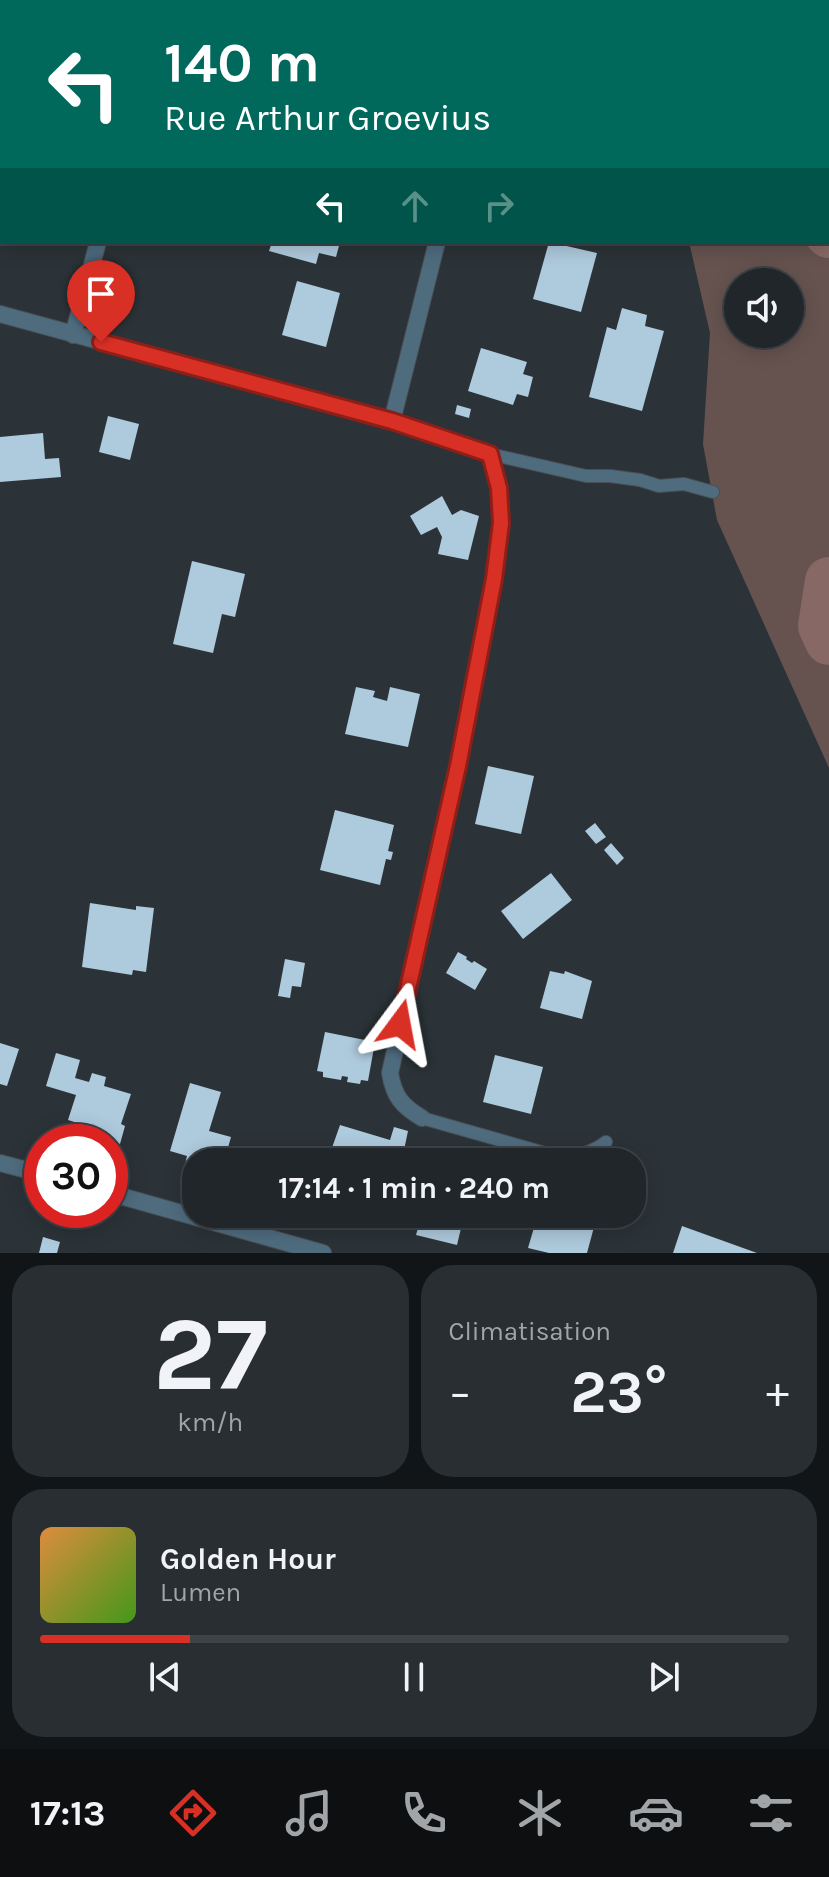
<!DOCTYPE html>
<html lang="fr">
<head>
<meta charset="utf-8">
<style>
  body { margin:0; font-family:Karla,sans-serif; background:#282e32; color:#f1f3f6; height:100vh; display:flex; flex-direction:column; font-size:30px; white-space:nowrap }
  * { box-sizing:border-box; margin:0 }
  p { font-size:26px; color:#a2a5a8 }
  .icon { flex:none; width:44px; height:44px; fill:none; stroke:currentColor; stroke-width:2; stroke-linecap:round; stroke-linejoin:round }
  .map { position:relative; height:1253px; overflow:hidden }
  .sheet { display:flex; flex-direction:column; gap:12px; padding:12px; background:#121517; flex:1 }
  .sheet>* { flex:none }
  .banner { position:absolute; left:0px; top:0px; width:830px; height:244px; box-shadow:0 4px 20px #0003,0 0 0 2px #3d4347; background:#00695c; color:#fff; overflow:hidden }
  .tools { position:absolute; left:724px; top:268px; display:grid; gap:16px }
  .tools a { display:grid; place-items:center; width:80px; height:80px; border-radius:50%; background:#20262a; box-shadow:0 4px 20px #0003,0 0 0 2px #3d4347; font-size:40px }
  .speed { position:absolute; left:24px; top:1124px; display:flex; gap:16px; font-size:40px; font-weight:700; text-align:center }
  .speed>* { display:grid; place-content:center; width:104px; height:104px; border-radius:50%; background:#20262a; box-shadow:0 4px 20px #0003,0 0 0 2px #3d4347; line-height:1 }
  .speed .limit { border:12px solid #d22; background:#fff; color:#111 }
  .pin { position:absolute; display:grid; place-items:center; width:68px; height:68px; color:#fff; margin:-82px -34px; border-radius:50% 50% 50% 0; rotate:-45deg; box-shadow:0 0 8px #0007 }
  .pin .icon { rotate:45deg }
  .me { position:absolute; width:88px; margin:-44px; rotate:13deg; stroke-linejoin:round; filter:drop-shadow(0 0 6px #0008) }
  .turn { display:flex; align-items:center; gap:28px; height:168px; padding:0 32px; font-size:36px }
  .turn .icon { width:104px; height:104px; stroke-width:2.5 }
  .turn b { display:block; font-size:56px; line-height:68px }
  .lanes { display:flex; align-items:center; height:76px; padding:0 32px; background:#0003; justify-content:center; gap:40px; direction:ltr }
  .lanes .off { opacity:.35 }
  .big { font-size:60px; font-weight:700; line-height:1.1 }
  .sheet .card { flex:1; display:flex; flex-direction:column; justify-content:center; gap:12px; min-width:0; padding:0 28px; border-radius:32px; background:#282e32 }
  .sheet .dial { align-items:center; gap:0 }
  .dial b { font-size:104px; line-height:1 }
  .song { display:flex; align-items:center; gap:24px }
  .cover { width:96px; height:96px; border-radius:12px; background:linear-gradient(135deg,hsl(30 70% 55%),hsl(100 70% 35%)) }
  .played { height:8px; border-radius:4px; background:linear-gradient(90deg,#d93025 20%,#3d4347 20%) }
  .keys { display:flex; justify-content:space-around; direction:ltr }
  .heat { display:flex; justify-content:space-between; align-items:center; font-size:44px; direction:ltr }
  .sheet .tiles { flex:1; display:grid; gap:12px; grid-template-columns:1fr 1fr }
  .card:last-child { grid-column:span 2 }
  .trip { position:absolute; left:182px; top:1148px; width:464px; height:80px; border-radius:32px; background:#20262a; box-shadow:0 4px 20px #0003,0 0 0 2px #3d4347; font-weight:700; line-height:80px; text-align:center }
  .dock { display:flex; height:128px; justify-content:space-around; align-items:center; background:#0d0f11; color:#a2a5a8 }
  .dock .icon { width:56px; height:56px }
  .dock .selected { color:#d93025 }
  .dock b { font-size:36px; color:#f1f3f6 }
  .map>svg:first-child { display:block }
  .green { fill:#665350; fill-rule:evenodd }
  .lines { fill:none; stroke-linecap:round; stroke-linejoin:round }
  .river { stroke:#876864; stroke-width:48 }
  .building { fill:#aecadd }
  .lane-casing { stroke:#495055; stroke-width:14 }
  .street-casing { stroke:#495055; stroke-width:18 }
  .lane { stroke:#4f6c7f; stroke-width:12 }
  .street { stroke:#4f6c7f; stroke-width:16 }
  .route-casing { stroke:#8d1f18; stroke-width:20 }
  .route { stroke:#d93025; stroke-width:14 }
</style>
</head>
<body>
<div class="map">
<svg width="829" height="1253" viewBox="0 0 829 1253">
  <rect width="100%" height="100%" fill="#2b3338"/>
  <path class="green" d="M828,147L829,149V768L717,520L703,444L710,333L689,242H828ZM738,282H790V334H738Z"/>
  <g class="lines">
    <g class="river">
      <polyline points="686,0 687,2"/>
      <polyline points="828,233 829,234"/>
      <polyline points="829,581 822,626 829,641"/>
    </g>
  </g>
  <g class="building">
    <polygon points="272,242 340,242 336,257 319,253 316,264 269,251"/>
    <polygon points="549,242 597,253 581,312 533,299"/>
    <polygon points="297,281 340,293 326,347 282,335"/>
    <polygon points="622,308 647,315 645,326 664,331 642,411 589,397 607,327 616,330"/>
    <polygon points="481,348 527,362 523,374 533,377 528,397 517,394 513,405 468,391"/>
    <polygon points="457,405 471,409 469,418 455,414"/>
    <polygon points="108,416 139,424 130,460 99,452"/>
    <polygon points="43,433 45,459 59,458 61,477 0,482 0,437"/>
    <polygon points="442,496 452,515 461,510 479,516 468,560 438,554 442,537 437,527 421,535 410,516"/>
    <polygon points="192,561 245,574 235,617 222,614 213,653 173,644"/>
    <polygon points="356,687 375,691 373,697 387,701 390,687 420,694 408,747 345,734"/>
    <polygon points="488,766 534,776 521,834 475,824"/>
    <polygon points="335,810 394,825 388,851 393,852 391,860 386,859 380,885 320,870"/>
    <polygon points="595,823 606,837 596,844 585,831"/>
    <polygon points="611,843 624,858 617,865 604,850"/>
    <polygon points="551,873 572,900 523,939 501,911"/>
    <polygon points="90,903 136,910 136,906 154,908 146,972 133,970 132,975 82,967"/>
    <polygon points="458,952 467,957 466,959 472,963 474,961 487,969 475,990 446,973"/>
    <polygon points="285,959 305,963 301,987 292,986 290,998 278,996"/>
    <polygon points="550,971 564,974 565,971 592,981 582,1019 540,1008"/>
    <polygon points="325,1032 375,1042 368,1081 361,1080 360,1084 347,1082 348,1077 342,1076 341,1080 323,1077 323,1072 317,1071"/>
    <polygon points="0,1043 19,1049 7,1086 0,1084"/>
    <polygon points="56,1053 80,1060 75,1078 89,1082 92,1073 106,1077 104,1086 131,1094 121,1124 125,1126 120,1144 101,1138 103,1131 68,1120 76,1095 46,1086"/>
    <polygon points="495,1055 543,1067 531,1114 483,1102"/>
    <polygon points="190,1083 221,1092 209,1131 231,1137 224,1162 196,1162 196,1172 184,1168 187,1156 170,1151"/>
    <polygon points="340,1125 390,1140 394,1127 408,1131 403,1155 387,1150 383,1162 327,1162"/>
    <polygon points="613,1152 634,1157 633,1162 610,1162"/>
    <polygon points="417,1154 436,1159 435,1162 415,1162"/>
    <polygon points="422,1214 486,1214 482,1229 462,1224 457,1245 416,1235"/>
    <polygon points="538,1214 546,1214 594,1227 587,1253 549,1253 528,1248"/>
    <polygon points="682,1226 757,1253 673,1253"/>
    <polygon points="43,1237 60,1242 57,1253 39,1253"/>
  </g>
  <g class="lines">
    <defs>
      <g id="lane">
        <polyline points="490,454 586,476 610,476 640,480 659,486 684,484 713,492"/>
        <path d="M422,1118L559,1157C578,1156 591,1153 606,1142"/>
      </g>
      <g id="street">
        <polyline points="167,2 168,0"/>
        <path d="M0,314L392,421L490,454L499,488L501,523L494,579L458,766L390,1073C394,1097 402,1106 422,1118"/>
        <polyline points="73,335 98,242"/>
        <polyline points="392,421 437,242"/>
        <polyline points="0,1163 42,1174"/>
        <polyline points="110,1193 323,1253"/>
      </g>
    </defs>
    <use href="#lane" class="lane-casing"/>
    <use href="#street" class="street-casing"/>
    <use href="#lane" class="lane"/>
    <use href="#street" class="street"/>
  </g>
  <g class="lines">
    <defs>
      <polyline id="route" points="101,342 392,421 490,454 499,488 501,523 494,579 458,766 400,1024"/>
    </defs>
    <use href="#route" class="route-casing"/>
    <use href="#route" class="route"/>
  </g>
</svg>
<div class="tools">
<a><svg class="icon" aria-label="sound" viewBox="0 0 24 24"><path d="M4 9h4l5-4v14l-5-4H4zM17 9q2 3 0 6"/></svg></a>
</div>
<div class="speed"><div class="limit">30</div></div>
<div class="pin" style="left:101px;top:342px;background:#d93025"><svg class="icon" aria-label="arrive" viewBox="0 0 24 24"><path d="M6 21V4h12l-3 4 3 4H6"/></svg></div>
<svg class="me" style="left:400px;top:1024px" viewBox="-20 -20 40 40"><path d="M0-17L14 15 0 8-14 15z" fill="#d93025" stroke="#fff" stroke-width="4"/></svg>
<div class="trip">17:14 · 1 min · 240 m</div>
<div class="banner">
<div class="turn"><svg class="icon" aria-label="left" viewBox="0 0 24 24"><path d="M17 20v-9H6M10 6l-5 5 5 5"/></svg><div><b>140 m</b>Rue Arthur Groevius</div></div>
<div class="lanes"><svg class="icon" aria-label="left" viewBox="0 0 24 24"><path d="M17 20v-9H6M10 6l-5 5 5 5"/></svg><svg class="icon off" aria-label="ahead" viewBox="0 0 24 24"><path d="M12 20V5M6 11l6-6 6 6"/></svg><svg class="icon off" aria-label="right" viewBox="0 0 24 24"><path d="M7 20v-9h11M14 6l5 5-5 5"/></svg></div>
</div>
</div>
<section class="sheet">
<div class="tiles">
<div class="card dial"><b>27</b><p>km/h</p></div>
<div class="card"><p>Climatisation</p>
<div class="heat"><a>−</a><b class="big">23°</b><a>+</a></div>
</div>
<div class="card">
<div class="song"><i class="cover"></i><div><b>Golden Hour</b><p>Lumen</p></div></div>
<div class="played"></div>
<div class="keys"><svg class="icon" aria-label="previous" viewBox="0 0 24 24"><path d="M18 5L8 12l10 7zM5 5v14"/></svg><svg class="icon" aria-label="pause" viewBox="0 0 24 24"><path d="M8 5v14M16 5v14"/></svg><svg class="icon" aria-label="next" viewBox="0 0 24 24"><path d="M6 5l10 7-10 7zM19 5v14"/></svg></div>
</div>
</div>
</section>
<nav class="dock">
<b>17:13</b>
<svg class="icon selected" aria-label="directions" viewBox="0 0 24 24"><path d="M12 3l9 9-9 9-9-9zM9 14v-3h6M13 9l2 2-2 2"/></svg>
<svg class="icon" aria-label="music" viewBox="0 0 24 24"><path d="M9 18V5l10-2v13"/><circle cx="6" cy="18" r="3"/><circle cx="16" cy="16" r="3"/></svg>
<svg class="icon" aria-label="phone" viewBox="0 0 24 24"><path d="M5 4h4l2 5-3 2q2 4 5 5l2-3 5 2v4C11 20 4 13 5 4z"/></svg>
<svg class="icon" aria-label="climate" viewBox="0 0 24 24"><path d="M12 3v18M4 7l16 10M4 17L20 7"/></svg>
<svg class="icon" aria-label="car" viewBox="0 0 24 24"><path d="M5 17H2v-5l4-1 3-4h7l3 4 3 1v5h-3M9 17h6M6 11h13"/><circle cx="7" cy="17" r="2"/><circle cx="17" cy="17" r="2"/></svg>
<svg class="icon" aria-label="filters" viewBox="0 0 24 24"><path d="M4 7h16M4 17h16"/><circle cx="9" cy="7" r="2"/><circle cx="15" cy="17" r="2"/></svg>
</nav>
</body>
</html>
